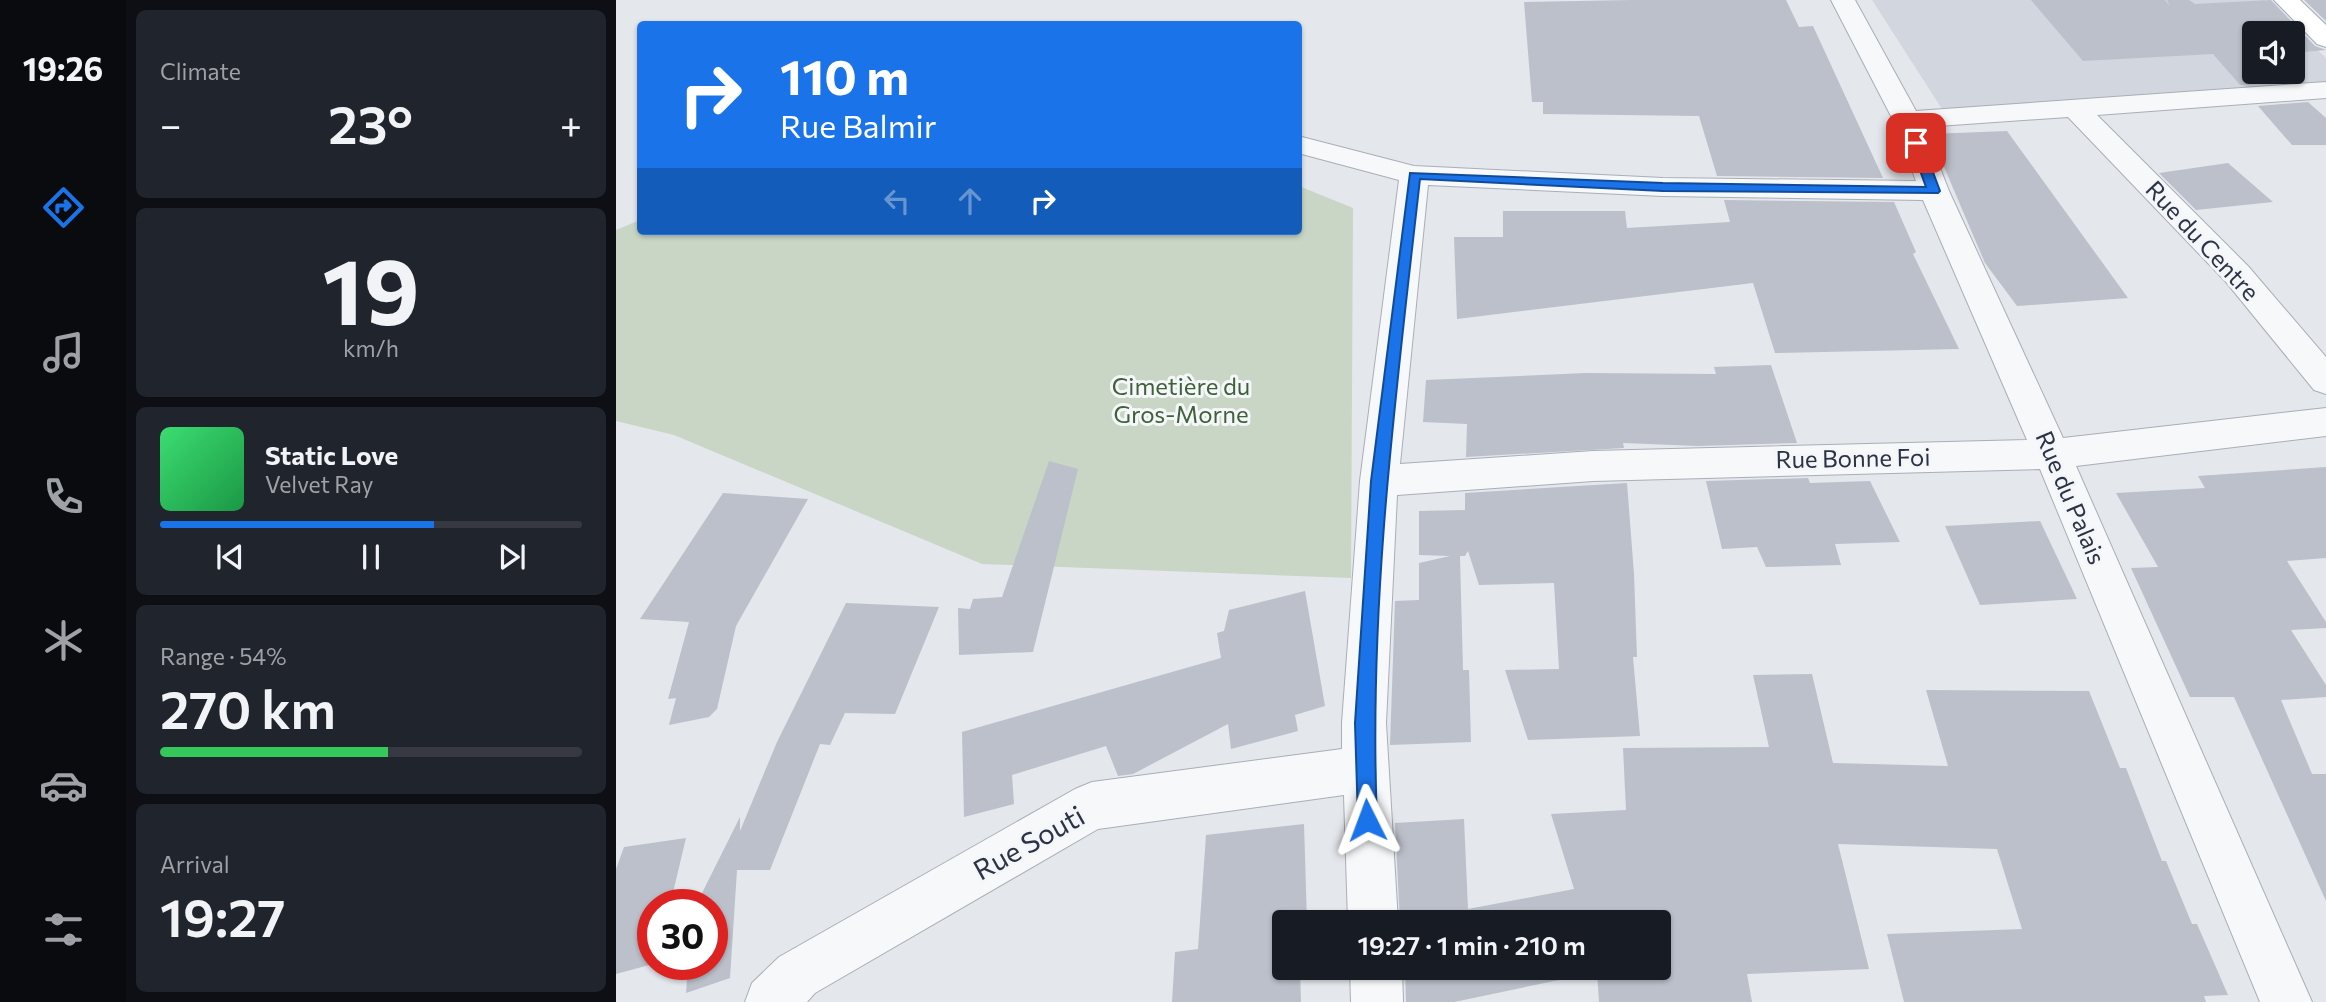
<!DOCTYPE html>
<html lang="en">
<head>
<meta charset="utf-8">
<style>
  body { margin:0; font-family:Commissioner,sans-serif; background:#20242c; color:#f1f3f6; height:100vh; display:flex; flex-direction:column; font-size:26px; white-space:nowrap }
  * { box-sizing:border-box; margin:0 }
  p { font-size:23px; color:#9ea1a6 }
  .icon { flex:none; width:38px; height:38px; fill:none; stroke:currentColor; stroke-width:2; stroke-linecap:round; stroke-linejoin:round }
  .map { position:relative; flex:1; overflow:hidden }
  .panel { display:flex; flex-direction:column; gap:10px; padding:10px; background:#0d0f14; width:490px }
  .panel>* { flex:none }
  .hud { position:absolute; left:21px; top:21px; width:665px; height:214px; border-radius:7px; box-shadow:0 2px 5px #0004; background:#1a73e8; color:#fff; overflow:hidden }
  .fabs { position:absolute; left:1626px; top:21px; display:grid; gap:14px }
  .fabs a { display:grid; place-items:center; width:63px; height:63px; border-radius:7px; background:#171b24; box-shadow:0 2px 5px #0004; font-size:35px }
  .speed { position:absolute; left:21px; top:889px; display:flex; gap:14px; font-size:35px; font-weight:700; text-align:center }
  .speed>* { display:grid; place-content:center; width:91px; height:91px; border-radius:50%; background:#171b24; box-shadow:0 2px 5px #0004; line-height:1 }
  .speed .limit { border:10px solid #d22; background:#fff; color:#111 }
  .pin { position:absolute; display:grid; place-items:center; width:60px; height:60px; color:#fff; margin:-30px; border-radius:14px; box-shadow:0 4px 10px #0006 }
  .me { position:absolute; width:77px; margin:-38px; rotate:357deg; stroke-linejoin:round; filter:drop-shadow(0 0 5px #0008) }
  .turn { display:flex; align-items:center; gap:24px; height:147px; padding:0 28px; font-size:32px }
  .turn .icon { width:91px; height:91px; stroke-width:2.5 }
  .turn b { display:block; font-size:49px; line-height:60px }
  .lanes { display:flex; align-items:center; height:66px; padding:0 28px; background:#0003; justify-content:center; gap:35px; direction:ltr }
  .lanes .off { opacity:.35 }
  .big { font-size:52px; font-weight:600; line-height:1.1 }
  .panel .tile { flex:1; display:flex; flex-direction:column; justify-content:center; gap:10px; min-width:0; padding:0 24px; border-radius:10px; background:#20242c }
  .panel .dial { align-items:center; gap:0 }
  .dial b { font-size:91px; line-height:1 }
  .song { display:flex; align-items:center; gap:21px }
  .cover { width:84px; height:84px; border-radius:10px; background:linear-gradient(135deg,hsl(140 70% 55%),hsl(140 70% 35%)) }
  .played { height:7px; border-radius:4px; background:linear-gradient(90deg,#1a73e8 65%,#363941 65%) }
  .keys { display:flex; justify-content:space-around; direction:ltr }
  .heat { display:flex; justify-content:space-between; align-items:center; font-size:38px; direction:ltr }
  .charge { height:10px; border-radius:5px; background:linear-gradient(90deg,#34c759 54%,#363941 0) }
  .trip { position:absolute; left:656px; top:910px; width:399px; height:70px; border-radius:7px; background:#171b24; box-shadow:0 2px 5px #0004; font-weight:600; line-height:70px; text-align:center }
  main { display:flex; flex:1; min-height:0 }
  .tabs { display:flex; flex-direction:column; width:126px; justify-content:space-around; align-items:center; background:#090b0e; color:#9ea1a6 }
  .tabs .icon { width:49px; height:49px }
  .tabs .active { color:#1a73e8 }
  .tabs b { font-size:32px; color:#f1f3f6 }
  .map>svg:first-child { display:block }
  .built { fill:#d2d6de; fill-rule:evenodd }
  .green { fill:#c9d6c5 }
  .building { fill:#bbc0ca }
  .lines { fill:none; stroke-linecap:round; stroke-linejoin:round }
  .minor-casing { stroke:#a9aeb7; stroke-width:2 }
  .primary-casing { stroke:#a3abb8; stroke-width:2 }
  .minor { fill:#f7f8fa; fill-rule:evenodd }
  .primary { fill:#fff; fill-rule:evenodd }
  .route { fill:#1a73e8; stroke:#114b97; stroke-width:2 }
  .labels { text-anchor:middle; stroke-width:6; stroke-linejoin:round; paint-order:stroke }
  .street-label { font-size:24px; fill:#2b3445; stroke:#f4f6f9 }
  .park-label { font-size:24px; fill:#3f6138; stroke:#f4f6f9 }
  .near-street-label { font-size:28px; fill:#2b3445; stroke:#f4f6f9 }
</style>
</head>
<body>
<main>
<nav class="tabs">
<b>19:26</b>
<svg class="icon active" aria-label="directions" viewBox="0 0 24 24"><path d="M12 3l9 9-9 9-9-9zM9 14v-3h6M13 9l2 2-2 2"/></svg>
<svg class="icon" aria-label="music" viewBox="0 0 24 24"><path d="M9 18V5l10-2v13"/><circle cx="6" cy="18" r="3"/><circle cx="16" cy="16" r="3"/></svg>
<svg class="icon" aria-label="phone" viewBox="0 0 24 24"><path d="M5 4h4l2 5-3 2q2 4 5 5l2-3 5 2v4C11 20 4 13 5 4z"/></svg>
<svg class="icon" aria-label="climate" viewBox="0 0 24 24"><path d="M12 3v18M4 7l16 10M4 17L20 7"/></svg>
<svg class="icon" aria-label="car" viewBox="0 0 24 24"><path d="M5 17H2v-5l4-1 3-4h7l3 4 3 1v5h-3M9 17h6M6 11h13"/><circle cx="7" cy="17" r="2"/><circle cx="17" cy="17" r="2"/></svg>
<svg class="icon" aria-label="filters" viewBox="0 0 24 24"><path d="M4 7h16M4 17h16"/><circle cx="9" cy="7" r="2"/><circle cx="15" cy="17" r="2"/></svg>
</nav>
<section class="panel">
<div class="tile"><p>Climate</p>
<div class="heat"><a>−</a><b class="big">23°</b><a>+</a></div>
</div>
<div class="tile dial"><b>19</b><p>km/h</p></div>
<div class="tile">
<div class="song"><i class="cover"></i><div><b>Static Love</b><p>Velvet Ray</p></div></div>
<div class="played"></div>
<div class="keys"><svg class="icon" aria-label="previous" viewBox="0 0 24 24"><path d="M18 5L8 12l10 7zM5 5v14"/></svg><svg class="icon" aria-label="pause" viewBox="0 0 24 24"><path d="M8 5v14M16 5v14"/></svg><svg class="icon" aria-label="next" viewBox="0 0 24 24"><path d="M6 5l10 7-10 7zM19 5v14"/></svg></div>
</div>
<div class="tile"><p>Range · 54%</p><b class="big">270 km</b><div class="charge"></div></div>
<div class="tile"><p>Arrival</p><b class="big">19:27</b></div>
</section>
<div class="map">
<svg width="1710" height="1002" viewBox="0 0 1710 1002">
  <rect width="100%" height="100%" fill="#e4e7ec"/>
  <path class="built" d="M1256,0H1648L1710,58V98L1335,123ZM1638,33H1676V72H1638Z"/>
  <polygon class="green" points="683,186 737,208 735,578 366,564 58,435 0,421 0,230 24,220 24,231 682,231"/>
  <g class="building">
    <polygon points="1015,0 1170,0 1183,27 1197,26 1267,178 1101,176 1083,116 927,114 927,102 916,102 908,2"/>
    <polygon points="1415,0 1549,0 1554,6 1551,0 1573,0 1579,4 1655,0 1699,46 1710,50 1676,53 1676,33 1638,33 1638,72 1676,72 1676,69 1688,77 1671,82 1624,85 1597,54 1467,61"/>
    <polygon points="1688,0 1710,0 1710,21"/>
    <polygon points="1692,102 1710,118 1710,145 1676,145 1642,106"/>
    <polygon points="1391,131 1512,298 1401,306 1369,263 1314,134"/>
    <polygon points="1612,163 1657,202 1580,210 1543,173"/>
    <polygon points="1108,200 1278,202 1300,252 1297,254 1343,349 1159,353 1137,283 841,319 838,237 887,237 887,211 1009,211 1011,228 1114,222"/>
    <polygon points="1155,365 1181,443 1082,446 1007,443 1008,448 850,457 851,424 807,422 810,380 970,373 1100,374 1098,367"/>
    <polygon points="433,461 462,469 417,652 343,655 342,608 354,609 357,599 386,597"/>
    <polygon points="1710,467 1710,558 1671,561 1710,622 1710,628 1675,630 1710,685 1710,697 1665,700 1696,774 1710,774 1710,901 1618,697 1574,697 1515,568 1542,567 1500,493 1589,488 1582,476"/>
    <polygon points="1192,478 1194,483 1254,481 1284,542 1219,544 1225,565 1150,567 1141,547 1106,549 1090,481"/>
    <polygon points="1011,483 1018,574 1021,657 1017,657 1024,736 912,740 889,670 943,669 938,583 863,585 852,551 849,556 844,556 847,670 853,670 855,742 774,745 779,601 803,600 803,563 834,556 803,555 803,511 849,510 849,493"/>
    <polygon points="107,493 192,499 120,626 101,709 93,717 53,725 60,698 52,699 73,622 24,619"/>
    <polygon points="1424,521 1461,599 1364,605 1329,526"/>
    <polygon points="689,591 709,706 679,715 682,731 615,749 612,724 517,774 502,776 490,746 396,775 398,804 348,817 346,732 605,658 601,633 608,631 613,610"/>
    <polygon points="230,603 323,607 279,714 229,713 214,745 204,744 154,870 121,870 114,978 70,993 72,964 96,964 96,905 80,905 124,817 124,831 161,742"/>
    <polygon points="1196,674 1217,763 1332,766 1310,690 1473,691 1504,768 1510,768 1546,861 1550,861 1576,924 1581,924 1612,995 1588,996 1590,1002 1288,1002 1271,934 1406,929 1381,849 1222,844 1253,969 1131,974 1136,1002 983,1002 981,972 838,1002 790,1002 789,968 1043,968 1043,922 784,922 779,823 848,819 852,909 958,889 935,814 1010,810 1007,748 1153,747 1137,675"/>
    <polygon points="688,824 691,922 668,922 668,968 684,968 685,1002 556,1002 559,952 582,949 590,835"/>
    <polygon points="70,838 54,905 37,905 37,964 0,974 0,869 8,847"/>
  </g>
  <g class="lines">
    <defs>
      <g id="minor">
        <path d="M1215,0H1239L1300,111L1710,82V98L1481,115L1632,266L1710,357V394L1698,390L1610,282L1452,117L1308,127L1333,191L1447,438L1710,408V436L1460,466L1696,1002H1644L1424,469L977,481L781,495L770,723L782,922H732L728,795L482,829L199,993L191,1002H129L136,983L163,957L459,789L476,782L726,749V723L744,481L783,180L682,153V136L798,166L1047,178L1300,181L1277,120ZM812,185L1047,196L1307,200L1411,440L977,451L784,464Z"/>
        <polygon points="734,968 786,968 787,1002 735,1002"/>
      </g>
      <polygon id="primary" points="1658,0 1684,0 1710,25 1710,47 1701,44"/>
    </defs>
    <use href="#minor" class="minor-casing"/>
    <use href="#primary" class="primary-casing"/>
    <use href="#minor" class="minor"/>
    <use href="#primary" class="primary"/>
  </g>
  <path class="route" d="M1300,140L1306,143L1324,191L1322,193L1047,191L804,179C780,392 752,605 761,820L758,827L751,830L744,827L742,820L739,723L755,481L794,173L1047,183L1310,187L1294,143Z"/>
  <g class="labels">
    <g class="street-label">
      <text transform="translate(1586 241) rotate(47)" y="8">Rue du Centre</text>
      <text transform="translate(1237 459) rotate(-1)" y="8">Rue Bonne Foi</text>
      <text transform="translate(1454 498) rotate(67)" y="8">Rue du Palais</text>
    </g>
    <g class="park-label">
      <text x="565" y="395">Cimetière du<tspan x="565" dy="28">Gros-Morne</tspan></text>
    </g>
    <g class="near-street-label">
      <text transform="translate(413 843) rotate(-29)" y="10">Rue Souti</text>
    </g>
  </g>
</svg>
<div class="fabs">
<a><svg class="icon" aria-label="sound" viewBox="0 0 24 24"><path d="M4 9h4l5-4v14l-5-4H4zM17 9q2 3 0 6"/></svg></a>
</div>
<div class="speed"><div class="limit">30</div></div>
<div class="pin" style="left:1300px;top:143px;background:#d93025"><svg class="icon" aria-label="arrive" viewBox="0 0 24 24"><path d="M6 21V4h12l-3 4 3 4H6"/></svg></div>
<svg class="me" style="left:751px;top:820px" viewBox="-20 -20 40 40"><path d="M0-17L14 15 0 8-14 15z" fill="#1a73e8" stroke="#fff" stroke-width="4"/></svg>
<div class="trip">19:27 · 1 min · 210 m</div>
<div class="hud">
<div class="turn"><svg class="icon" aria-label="right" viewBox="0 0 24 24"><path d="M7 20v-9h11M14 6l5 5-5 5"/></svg><div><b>110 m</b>Rue Balmir</div></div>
<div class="lanes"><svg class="icon off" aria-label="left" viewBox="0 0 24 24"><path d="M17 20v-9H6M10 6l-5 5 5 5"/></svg><svg class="icon off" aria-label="ahead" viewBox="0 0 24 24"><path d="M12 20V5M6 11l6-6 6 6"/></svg><svg class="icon" aria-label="right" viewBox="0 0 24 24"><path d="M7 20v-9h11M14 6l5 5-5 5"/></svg></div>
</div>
</div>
</main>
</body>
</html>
